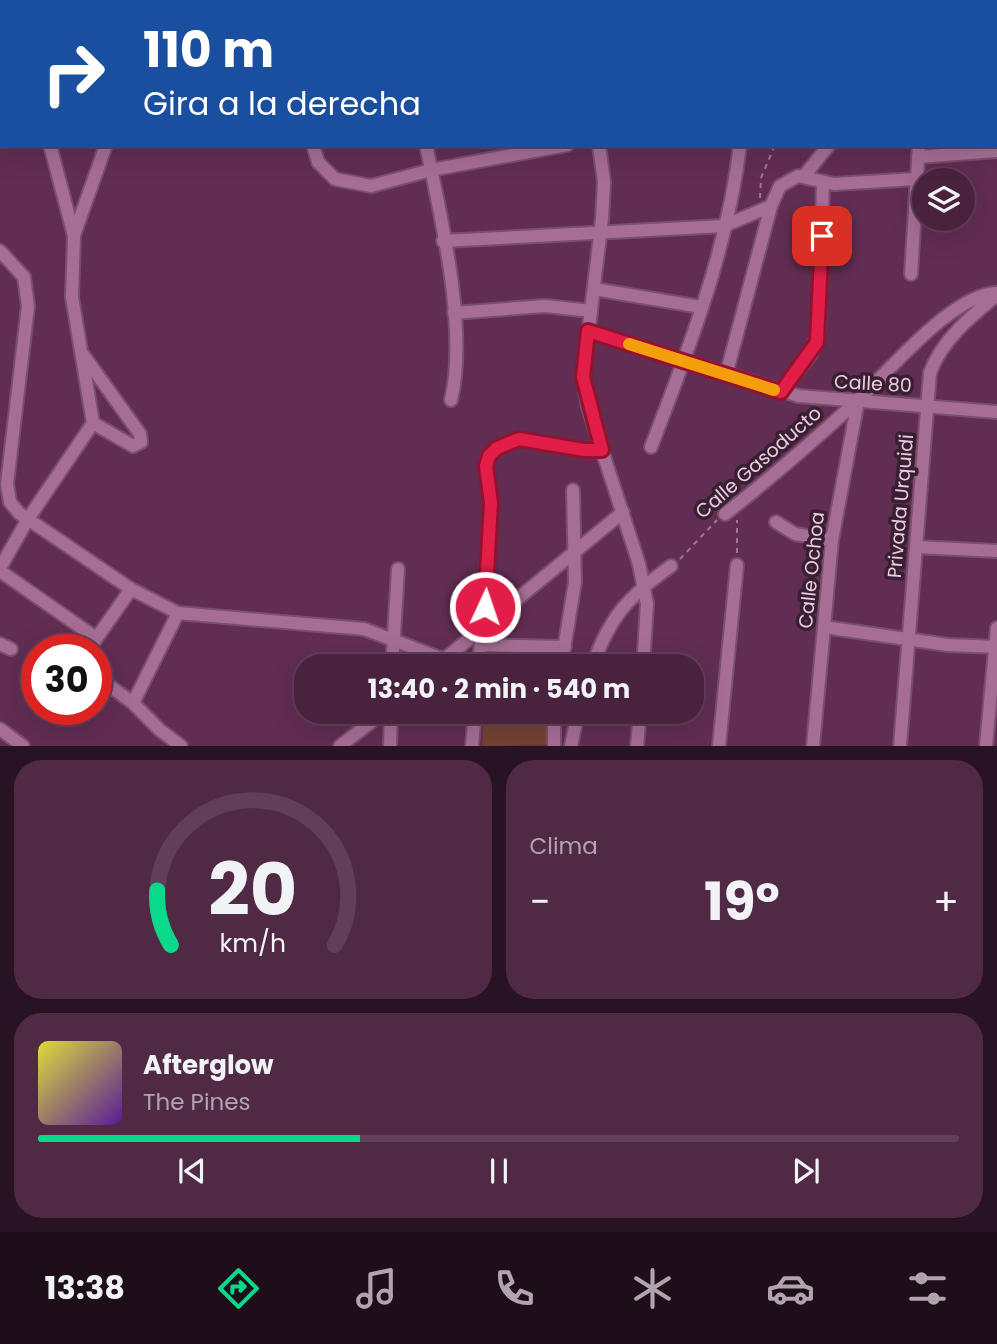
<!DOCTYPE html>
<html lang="es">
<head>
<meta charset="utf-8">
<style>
  body { margin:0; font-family:Poppins,sans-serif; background:#502a45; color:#f1f3f6; height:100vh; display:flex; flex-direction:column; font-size:26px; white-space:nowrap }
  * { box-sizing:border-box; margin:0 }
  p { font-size:23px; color:#b1a4b0 }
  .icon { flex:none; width:38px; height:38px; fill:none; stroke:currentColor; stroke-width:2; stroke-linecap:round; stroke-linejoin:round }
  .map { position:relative; height:746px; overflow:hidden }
  .panel { display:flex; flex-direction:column; gap:14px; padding:14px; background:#281322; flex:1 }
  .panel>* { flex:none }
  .banner { position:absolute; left:0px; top:0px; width:998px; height:147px; box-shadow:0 7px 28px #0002,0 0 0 2px #613f58; background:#1a4fa0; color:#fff; overflow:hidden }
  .fabs { position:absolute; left:912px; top:168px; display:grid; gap:14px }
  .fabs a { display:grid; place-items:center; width:63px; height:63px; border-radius:50%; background:#49223e; box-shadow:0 7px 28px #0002,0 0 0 2px #613f58; font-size:35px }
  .speed { position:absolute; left:21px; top:634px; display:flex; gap:14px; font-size:35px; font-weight:700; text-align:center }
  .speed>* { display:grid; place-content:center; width:91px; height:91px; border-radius:50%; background:#49223e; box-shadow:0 7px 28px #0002,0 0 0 2px #613f58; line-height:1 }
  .speed .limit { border:10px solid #d22; background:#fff; color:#111 }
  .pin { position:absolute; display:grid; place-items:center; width:60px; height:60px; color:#fff; margin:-30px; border-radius:14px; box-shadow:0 4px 10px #0006 }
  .me { position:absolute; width:77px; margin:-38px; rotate:3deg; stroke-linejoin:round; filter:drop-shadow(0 0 5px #0008) }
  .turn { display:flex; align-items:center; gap:24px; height:147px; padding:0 28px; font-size:32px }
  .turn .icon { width:91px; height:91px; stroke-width:2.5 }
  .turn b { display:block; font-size:49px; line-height:60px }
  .big { font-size:52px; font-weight:700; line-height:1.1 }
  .panel .widget { flex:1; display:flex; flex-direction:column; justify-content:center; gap:10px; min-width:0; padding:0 24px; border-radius:28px; background:#502a45 }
  .panel .dial { align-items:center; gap:0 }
  .dial svg { height:182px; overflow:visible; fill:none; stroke:#613f58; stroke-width:7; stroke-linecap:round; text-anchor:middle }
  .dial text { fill:#f1f3f6; stroke:none }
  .song { display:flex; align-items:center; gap:21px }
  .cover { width:84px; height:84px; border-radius:10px; background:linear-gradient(135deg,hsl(60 70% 55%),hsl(270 70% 35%)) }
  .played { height:7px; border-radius:4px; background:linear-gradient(90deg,#0bd98a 35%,#613f58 35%) }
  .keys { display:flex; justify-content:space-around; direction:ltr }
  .heat { display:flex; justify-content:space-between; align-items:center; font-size:38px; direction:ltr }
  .panel .tiles { flex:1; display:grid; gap:14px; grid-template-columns:1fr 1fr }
  .widget:last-child { grid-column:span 2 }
  .trip { position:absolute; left:294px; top:654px; width:410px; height:70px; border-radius:28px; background:#49223e; box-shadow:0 7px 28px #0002,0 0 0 2px #613f58; font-weight:700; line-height:70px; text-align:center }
  .menu { display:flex; height:112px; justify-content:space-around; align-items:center; background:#1d0e19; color:#b1a4b0 }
  .menu .icon { width:49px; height:49px }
  .menu .on { color:#0bd98a }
  .menu b { font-size:32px; color:#f1f3f6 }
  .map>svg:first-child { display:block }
  .green { fill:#734333 }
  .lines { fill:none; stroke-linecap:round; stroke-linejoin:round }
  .minor-casing { stroke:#7a4e6e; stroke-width:16 }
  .path { stroke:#a17694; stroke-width:2; stroke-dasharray:5 5; stroke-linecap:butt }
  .minor { stroke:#a66d95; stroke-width:12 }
  .route-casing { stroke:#92132f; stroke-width:18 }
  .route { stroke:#e11d48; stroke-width:12 }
  .slow { stroke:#f59e0b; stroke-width:12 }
  .labels { text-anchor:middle; stroke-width:7; stroke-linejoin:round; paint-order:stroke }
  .street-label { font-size:19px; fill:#eccce1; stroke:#382031 }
</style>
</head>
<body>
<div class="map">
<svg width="997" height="746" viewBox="0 0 997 746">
  <rect width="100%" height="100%" fill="#612d53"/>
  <g class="green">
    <polygon points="488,652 557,662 556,667 487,667"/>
    <polygon points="484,712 551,712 547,745 482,746"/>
  </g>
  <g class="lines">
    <defs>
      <g id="minor">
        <polyline points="12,0 13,2"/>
        <polyline points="323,2 323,0"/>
        <polyline points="420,2 420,0"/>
        <polyline points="586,2 586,0"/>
        <polyline points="750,2 750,0"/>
        <polyline points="809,2 809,0"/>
        <polyline points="943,2 943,0"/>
        <polyline points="50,145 74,236 72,297 93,423"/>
        <polyline points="313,145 318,162 335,179 371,186 431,170 567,145"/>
        <path d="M426,145C441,217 468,330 451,400"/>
        <polyline points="599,145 604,182 602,219 583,377 588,407 639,564 647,604 643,667"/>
        <polyline points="918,157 997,151"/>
        <polyline points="804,176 829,145"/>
        <polyline points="74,235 106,145"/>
        <polyline points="443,241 724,226 771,206"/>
        <polyline points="0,251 24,277 28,306 7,484 10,502 19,513 131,589 178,613 364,629 443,659"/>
        <polyline points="911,274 919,145"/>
        <polyline points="594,289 701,307"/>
        <polyline points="454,313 545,306 591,311"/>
        <polyline points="588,331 799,396 997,412"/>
        <polyline points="84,356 140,434 141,442 133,446 93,423"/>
        <polyline points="726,375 771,206 780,186 798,176 834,184 915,179"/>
        <polyline points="781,392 811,354 819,329 823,182"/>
        <path d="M651,447C688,351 728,249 740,145"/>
        <path d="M725,514C771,478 817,438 859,399C891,369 953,294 997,293"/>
        <polyline points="776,522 795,534 832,540"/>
        <polyline points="916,547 997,551"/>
        <polyline points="0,568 28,519 93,423"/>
        <polyline points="0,571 96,638"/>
        <polyline points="824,627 948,645 997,647"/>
        <polyline points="0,644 11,649"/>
        <polyline points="481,645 565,647"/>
        <polyline points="89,649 131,589"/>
        <polyline points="392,667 398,569"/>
        <polyline points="435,667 623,512"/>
        <polyline points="479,667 491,503 486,466 489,456 497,448 519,439 584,450 602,450"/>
        <polyline points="561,667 575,582 573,490"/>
        <path d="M592,667C610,616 628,597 671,566"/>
        <polyline points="96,676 133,703 160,730 181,746"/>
        <polyline points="133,703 178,613"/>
        <polyline points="0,729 23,746"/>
        <polyline points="340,746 384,712"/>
        <polyline points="390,746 391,712"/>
        <polyline points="472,746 475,712"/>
        <polyline points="554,746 554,712"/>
        <polyline points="571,746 578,712"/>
        <polyline points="637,746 640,712"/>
        <polyline points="719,746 737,565"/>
        <polyline points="813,746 832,540 858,401"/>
        <path d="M900,746L930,373C941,341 971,316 997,295"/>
        <polyline points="986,746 997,628"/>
      </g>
    </defs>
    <use href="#minor" class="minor-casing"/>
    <g class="path">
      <polyline points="760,198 761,178 775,145"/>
      <polyline points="737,553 737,520"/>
      <polyline points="680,559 717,520"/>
    </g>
    <use href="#minor" class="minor"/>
  </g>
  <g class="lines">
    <defs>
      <polyline id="route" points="485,607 491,503 486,466 489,456 497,448 519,439 584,450 602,450 583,377 588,331 781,392 817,342 822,236"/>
    </defs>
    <use href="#route" class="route-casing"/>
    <use href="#route" class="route"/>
    <polyline class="slow" points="629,344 774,390"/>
  </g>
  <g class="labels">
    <g class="street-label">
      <text transform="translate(873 383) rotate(3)" y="7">Calle 80</text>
      <text transform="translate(758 462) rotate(-41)" y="7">Calle Gasoducto</text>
      <text transform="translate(900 506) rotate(-85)" y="7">Privada Urquidi</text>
      <text transform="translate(811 570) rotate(-84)" y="7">Calle Ochoa</text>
    </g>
  </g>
</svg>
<div class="fabs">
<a><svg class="icon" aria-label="layers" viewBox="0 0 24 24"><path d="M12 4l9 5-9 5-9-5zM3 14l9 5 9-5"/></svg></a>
</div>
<div class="speed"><div class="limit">30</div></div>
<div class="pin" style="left:822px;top:236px;background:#d93025"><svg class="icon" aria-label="arrive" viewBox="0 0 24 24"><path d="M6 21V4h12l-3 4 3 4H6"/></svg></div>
<svg class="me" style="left:485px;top:607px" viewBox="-20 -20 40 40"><circle r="17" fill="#e11d48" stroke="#fff" stroke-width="3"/><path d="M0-11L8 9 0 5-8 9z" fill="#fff"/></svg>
<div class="trip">13:40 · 2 min · 540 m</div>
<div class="banner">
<div class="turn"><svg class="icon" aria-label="right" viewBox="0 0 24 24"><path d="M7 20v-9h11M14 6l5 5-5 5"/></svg><div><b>110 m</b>Gira a la derecha</div></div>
</div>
</div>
<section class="panel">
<div class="tiles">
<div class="widget dial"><svg viewBox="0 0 100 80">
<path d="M14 69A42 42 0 1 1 86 69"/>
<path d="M14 69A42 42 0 0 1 8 45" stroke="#0bd98a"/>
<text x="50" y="56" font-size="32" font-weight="700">20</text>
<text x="50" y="72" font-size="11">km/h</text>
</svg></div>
<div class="widget"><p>Clima</p>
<div class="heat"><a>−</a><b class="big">19°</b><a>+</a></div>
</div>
<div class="widget">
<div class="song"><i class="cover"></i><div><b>Afterglow</b><p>The Pines</p></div></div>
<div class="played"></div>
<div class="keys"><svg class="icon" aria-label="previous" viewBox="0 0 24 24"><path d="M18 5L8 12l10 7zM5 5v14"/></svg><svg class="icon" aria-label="pause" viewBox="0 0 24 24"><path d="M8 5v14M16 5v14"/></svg><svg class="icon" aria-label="next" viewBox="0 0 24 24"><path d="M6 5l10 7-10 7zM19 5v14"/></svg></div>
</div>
</div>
</section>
<nav class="menu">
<b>13:38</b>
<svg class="icon on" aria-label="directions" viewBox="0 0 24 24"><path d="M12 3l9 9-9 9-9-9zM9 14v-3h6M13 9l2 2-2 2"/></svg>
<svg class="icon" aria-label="music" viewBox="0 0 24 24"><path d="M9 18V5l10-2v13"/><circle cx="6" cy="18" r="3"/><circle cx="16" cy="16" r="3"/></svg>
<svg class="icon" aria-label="phone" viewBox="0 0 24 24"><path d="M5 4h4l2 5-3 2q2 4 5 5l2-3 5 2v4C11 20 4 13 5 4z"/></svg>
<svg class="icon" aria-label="climate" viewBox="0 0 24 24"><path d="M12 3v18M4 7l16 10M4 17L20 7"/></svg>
<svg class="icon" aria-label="car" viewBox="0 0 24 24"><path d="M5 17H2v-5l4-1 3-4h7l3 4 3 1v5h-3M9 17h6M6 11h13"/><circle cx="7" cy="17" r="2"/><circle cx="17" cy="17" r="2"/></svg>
<svg class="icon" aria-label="filters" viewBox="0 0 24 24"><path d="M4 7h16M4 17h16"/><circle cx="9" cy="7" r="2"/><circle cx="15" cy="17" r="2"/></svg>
</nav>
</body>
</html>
